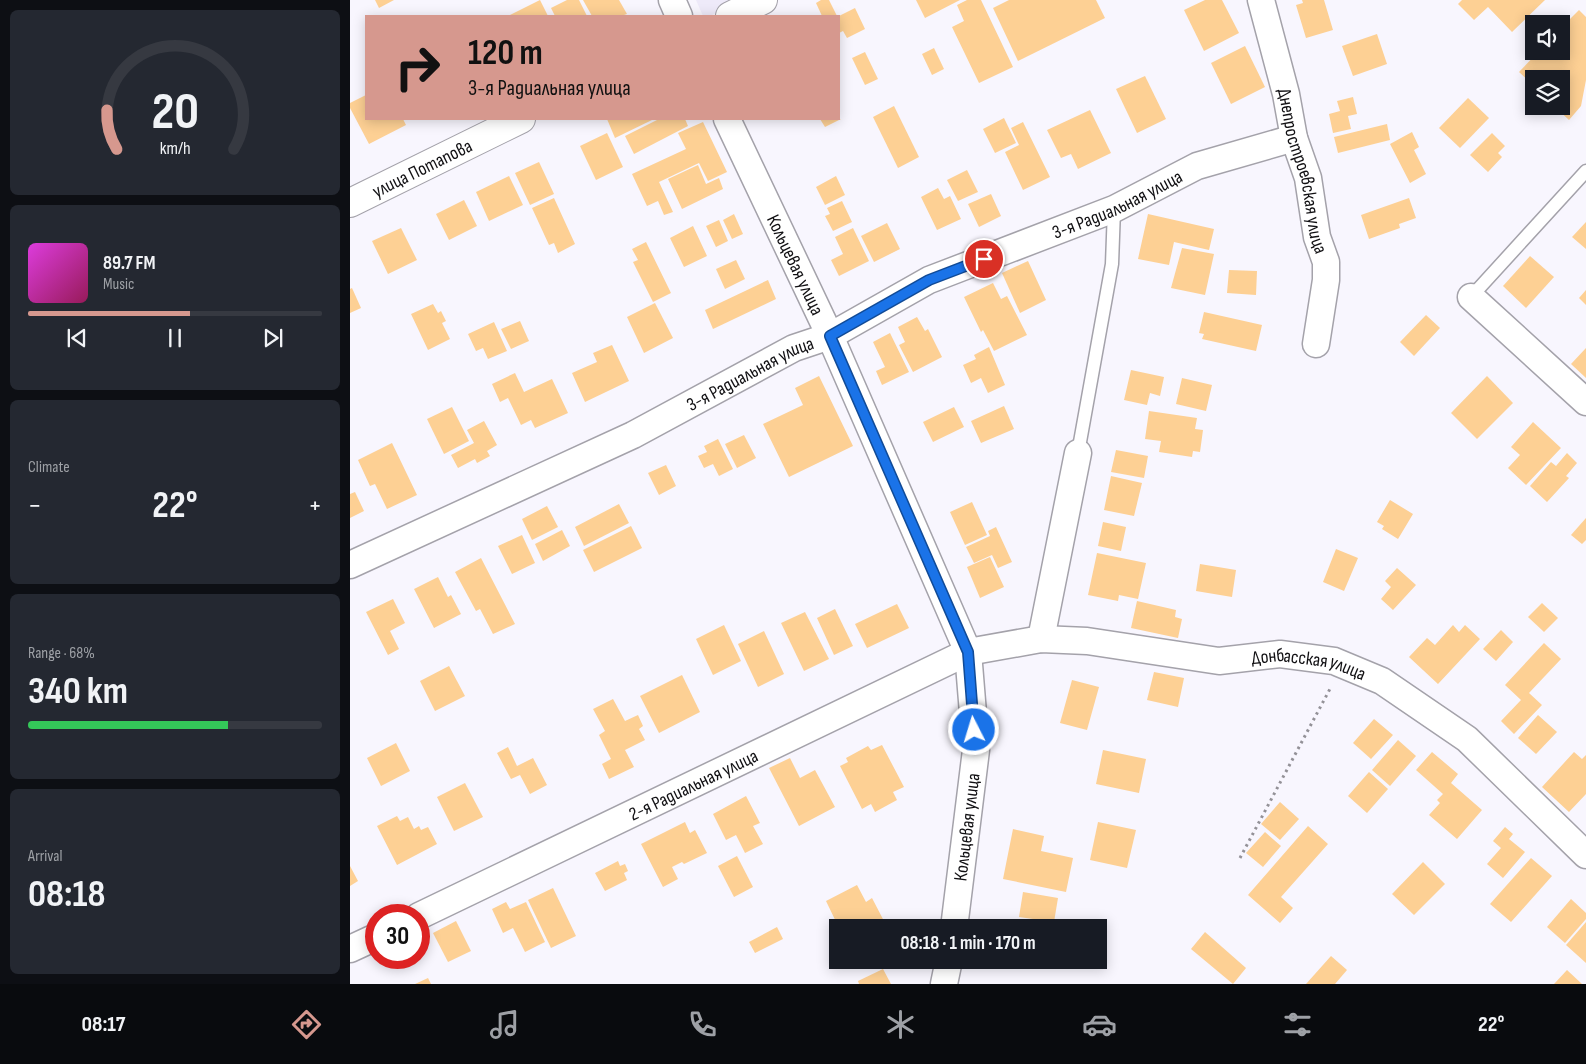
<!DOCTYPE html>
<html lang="en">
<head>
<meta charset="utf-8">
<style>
  body { margin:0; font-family:"Sofia Sans Condensed",sans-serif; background:#242831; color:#f1f3f6; height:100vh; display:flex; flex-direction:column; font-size:19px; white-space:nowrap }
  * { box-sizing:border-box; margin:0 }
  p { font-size:16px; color:#9ea1a6 }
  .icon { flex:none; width:28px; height:28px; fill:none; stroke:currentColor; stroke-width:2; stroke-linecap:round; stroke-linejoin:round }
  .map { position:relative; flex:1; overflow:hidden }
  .panel { display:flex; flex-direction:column; gap:10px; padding:10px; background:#0d0f14; width:350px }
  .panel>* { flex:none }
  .top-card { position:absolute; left:15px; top:15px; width:475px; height:105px; border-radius:0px; box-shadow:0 2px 12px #0003; background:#d6988e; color:#111; overflow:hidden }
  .buttons { position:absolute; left:1175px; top:15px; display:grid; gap:10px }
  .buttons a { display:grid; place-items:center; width:45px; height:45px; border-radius:0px; background:#171b24; box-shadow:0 2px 12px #0003; font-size:25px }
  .speed { position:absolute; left:15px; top:904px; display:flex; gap:10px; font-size:25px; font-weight:700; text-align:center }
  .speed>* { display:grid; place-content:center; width:65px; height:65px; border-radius:50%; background:#171b24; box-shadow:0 2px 12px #0003; line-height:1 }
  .speed .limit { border:8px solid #d22; background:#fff; color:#111 }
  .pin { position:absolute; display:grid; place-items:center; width:42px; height:42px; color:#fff; margin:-21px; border:2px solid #fff; border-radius:50%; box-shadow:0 1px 5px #0007 }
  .me { position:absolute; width:55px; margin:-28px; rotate:355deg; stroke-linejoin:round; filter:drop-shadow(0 0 4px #0008) }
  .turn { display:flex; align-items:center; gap:18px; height:105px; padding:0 20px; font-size:22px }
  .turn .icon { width:65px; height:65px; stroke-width:2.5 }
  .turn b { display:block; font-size:35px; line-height:42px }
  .big { font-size:38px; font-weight:700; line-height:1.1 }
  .panel .widget { flex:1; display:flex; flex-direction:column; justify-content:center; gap:8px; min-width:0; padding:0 18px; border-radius:8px; background:#242831 }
  .panel .dial { align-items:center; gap:0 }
  .dial svg { height:130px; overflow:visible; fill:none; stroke:#363941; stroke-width:7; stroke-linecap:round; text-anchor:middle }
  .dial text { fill:#f1f3f6; stroke:none }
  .song { display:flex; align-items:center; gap:15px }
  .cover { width:60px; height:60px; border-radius:8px; background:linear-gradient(135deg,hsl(300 70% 55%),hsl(330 70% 35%)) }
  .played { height:5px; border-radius:2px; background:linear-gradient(90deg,#d6988e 55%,#363941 55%) }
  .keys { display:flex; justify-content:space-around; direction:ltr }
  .heat { display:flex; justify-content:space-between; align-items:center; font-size:28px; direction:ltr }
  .charge { height:8px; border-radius:4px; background:linear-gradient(90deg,#34c759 68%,#363941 0) }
  .trip { position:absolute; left:479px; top:919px; width:278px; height:50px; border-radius:0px; background:#171b24; box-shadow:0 2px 12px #0003; font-weight:700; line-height:50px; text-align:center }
  .menu { display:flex; height:80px; justify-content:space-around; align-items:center; background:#090b0e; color:#9ea1a6 }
  .menu .icon { width:35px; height:35px }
  .menu .on { color:#d6988e }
  .menu b { font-size:22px; color:#f1f3f6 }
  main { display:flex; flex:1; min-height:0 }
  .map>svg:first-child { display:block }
  .built { fill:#eeeaf9 }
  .building { fill:#fdd094 }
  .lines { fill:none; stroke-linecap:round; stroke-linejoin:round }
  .service-casing { stroke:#a4a2aa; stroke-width:15 }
  .minor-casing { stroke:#a4a2aa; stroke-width:29 }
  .tertiary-casing { stroke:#a4a2aa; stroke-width:30 }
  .path { stroke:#939197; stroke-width:3; stroke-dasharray:2.5 4; stroke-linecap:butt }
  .service { stroke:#fff; stroke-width:12 }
  .minor { stroke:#fff; stroke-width:26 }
  .tertiary { stroke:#fff; stroke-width:28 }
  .route-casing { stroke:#114b97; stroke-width:12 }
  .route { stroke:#1a73e8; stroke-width:9 }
  .labels { text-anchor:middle; stroke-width:4.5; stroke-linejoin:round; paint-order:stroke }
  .street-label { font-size:19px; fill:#111013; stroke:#fff }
</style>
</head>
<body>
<main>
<section class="panel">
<div class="widget dial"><svg viewBox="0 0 100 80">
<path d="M14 69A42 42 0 1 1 86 69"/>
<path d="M14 69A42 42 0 0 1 8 45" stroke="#d6988e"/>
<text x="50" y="56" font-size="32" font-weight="700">20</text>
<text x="50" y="72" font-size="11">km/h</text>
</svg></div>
<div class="widget">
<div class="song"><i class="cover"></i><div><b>89.7 FM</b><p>Music</p></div></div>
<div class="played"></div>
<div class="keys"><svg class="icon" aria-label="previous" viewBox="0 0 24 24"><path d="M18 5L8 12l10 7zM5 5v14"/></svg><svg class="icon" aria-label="pause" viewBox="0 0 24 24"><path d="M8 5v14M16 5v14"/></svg><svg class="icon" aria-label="next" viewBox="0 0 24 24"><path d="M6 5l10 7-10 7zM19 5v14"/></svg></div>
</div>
<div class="widget"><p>Climate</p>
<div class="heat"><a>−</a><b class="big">22°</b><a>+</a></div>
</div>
<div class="widget"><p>Range · 68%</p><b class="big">340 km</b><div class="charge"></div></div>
<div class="widget"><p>Arrival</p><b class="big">08:18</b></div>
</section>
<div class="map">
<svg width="1236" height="984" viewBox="0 0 1236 984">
  <rect width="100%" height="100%" fill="#f8f6fe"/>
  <polygon class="built" points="346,0 393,0 360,16 353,16"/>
  <g class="building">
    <polygon points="25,0 44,0 29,8"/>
    <polygon points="190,0 198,16 158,16"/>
    <polygon points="217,0 229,0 237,16 205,16 201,8"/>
    <polygon points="233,0 269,0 277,14 271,16 242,16"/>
    <polygon points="471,0 479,0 487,16 472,16 466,3"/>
    <polygon points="566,0 610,0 575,18"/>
    <polygon points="617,0 631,0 663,67 629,83 602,27 614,21 607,5"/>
    <polygon points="659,0 746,0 755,18 668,61 643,8"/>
    <polygon points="855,0 872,0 889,33 854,51 834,10"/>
    <polygon points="952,0 974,0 983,30 956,38 946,5 953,3"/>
    <polygon points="1112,0 1195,0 1162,32 1138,7 1124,20 1108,4"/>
    <polygon points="505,8 515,29 497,38 493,31 489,33 489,16"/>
    <polygon points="1229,10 1236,17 1236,80 1231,106 1219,120 1204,106 1211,106 1211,79 1184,79 1184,86 1169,72 1189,51 1211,51 1211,28"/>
    <polygon points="1027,34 1037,64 1003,76 992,46"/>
    <polygon points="895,46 915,87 881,104 861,63"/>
    <polygon points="584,48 594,69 582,75 572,54"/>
    <polygon points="515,52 528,79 515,85 502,58"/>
    <polygon points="795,76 816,119 787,133 766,89"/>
    <polygon points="16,95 16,119 53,119 56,125 19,144 0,108 0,103"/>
    <polygon points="1003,97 1007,114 998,116 1001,129 983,133 979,114 990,111 987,101"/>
    <polygon points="1118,98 1139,118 1110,148 1089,128"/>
    <polygon points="544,106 569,157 548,168 523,117"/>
    <polygon points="740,110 761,153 728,169 721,154 711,158 697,130"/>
    <polygon points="654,118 666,143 645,153 633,129"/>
    <polygon points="257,119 302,119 302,120 265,138"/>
    <polygon points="309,119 335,119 338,126 284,154 275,136"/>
    <polygon points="470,119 491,119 475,127"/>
    <polygon points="353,122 377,172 358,181 349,163 309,182 323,212 314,215 308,201 297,206 282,174 336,149 328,133"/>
    <polygon points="673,122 700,177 673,190 655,152 669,145 661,128"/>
    <polygon points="1037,124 1040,140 988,153 984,137"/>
    <polygon points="1062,132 1069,147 1064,150 1076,174 1060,183 1040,144"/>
    <polygon points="257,133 273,167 246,180 230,146"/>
    <polygon points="1142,133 1155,146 1148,153 1152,157 1138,172 1120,155"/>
    <polygon points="189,162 204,194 180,205 165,173"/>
    <polygon points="348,165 356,184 369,178 373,189 332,209 318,179"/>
    <polygon points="617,170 628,192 608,201 597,180"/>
    <polygon points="159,176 173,205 139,221 126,192"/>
    <polygon points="486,176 495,195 475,205 466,187"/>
    <polygon points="588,188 594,199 600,196 611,219 587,230 571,197"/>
    <polygon points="641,194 651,216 629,227 618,204"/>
    <polygon points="204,198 225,244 208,253 204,243 199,245 182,208"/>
    <polygon points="1059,198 1066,218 1049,224 1050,228 1019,239 1011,215"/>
    <polygon points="114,200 127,226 99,240 86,214"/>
    <polygon points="492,201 502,222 483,231 475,216 480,214 477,208"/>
    <polygon points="384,214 393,234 382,239 373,220"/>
    <polygon points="798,214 864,229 859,250 824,242 819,265 788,259"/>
    <polygon points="369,220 378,241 366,247 356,226"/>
    <polygon points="1236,222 1236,249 1222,237"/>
    <polygon points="537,223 550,249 524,262 511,236"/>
    <polygon points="343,226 357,256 334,267 320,238"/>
    <polygon points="51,228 67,260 38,274 22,241"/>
    <polygon points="503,228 519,261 489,276 481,260 493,254 485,237"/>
    <polygon points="296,242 321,293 303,302 283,262 288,260 282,249"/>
    <polygon points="832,248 864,254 855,295 821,288"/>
    <polygon points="1180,256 1204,277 1176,308 1153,286"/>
    <polygon points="386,260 395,279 375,289 366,269"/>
    <polygon points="678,261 696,300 670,313 652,273"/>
    <polygon points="879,270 907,271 906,295 877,293"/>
    <polygon points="418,280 426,299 363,329 355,310"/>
    <polygon points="643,283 651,299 657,296 677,335 644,351 633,330 631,332 614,297"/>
    <polygon points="2,288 11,308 0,313 0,289"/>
    <polygon points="1236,290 1236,305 1229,298"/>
    <polygon points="305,303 323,338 294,353 277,317"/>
    <polygon points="83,304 88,313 91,311 96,321 92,323 100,339 78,350 61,314"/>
    <polygon points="854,312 912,325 906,351 852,339 854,334 849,333"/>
    <polygon points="1076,315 1090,328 1064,356 1050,342"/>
    <polygon points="567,317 575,331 578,329 592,357 563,372 549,345 555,342 548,327"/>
    <polygon points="170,321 179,341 161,349 151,329"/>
    <polygon points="144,322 157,351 138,359 133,348 126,351 118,334"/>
    <polygon points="540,333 559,372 532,385 526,371 535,367 523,342"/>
    <polygon points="262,345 279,381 235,402 222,373 247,362 243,353"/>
    <polygon points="639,347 655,385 638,393 631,378 621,383 613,365 626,359 624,355"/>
    <polygon points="1236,348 1236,378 1221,364"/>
    <polygon points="781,370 814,377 810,396 800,393 797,405 774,400"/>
    <polygon points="165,373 174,392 202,379 218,413 185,428 181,420 171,425 158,398 150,402 142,384"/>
    <polygon points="469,376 503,446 439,477 413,424 453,405 445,388"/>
    <polygon points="1137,376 1163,403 1127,439 1101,413"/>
    <polygon points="832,378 862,385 856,411 826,404"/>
    <polygon points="654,406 664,429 631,443 621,421"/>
    <polygon points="102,407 119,441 94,454 77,419"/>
    <polygon points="604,407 614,427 583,442 573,422"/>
    <polygon points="799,411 847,418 845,429 853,430 850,452 843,451 842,457 809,452 811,441 795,439"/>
    <polygon points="134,421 147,445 137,451 140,456 127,463 125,459 108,468 101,455 124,443 117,430"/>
    <polygon points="1183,422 1211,448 1176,485 1158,468 1170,455 1161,447"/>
    <polygon points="394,435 406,458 387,468 375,444"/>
    <polygon points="368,439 383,469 369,476 363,464 354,468 348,456 357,452 354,446"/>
    <polygon points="42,443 67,495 37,509 25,484 20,486 8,460"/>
    <polygon points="766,450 798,456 794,478 761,472"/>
    <polygon points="1217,453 1227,463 1216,476 1219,478 1197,502 1180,486 1201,462 1206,466"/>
    <polygon points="316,465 326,486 309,495 298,473"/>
    <polygon points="761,476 792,483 784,516 754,510"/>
    <polygon points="5,492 14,511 0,518 0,494"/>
    <polygon points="1040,500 1063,514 1048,539 1032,529 1034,526 1027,522"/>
    <polygon points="622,502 637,535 615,545 600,512"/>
    <polygon points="269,504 279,523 234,546 225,527"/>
    <polygon points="197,506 208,527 182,540 172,519"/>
    <polygon points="1236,518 1236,540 1232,544 1221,535"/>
    <polygon points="753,522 776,527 771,551 748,546"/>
    <polygon points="281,526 292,548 244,572 233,550"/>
    <polygon points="646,527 662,562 648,568 642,555 624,563 616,547 640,536 638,531"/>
    <polygon points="212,530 220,546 193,561 185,544"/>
    <polygon points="172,535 185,563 162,574 148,546"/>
    <polygon points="986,549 1008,558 994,591 973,582"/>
    <polygon points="747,553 796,563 788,599 769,595 768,601 738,595"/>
    <polygon points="640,557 654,587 630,598 617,567"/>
    <polygon points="131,558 165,624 143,634 130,609 126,611 105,572"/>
    <polygon points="850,564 886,570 882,597 846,591"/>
    <polygon points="1047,568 1066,585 1043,610 1031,599 1041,587 1035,581"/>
    <polygon points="88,577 98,597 101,595 111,614 84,628 64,589"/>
    <polygon points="43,599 55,623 40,631 49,649 38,655 16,612"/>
    <polygon points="787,601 826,610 825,617 832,619 828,638 781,628"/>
    <polygon points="1192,603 1208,618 1194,632 1178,617"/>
    <polygon points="547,604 559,628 517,648 505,624"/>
    <polygon points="485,609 503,646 484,655 467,618"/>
    <polygon points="455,612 479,659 454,671 431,623"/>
    <polygon points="374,625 391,661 363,675 346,639"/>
    <polygon points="1103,625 1109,632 1115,625 1130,639 1088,684 1059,657 1077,638 1085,645"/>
    <polygon points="1151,630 1163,642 1146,661 1133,649"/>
    <polygon points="414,631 434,674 408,687 388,644"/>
    <polygon points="1194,643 1211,659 1179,693 1192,705 1164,734 1151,721 1171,700 1155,685"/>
    <polygon points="99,666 115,696 85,711 70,681"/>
    <polygon points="804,672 834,678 828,707 797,700"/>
    <polygon points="332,675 350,712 309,733 290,696"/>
    <polygon points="722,680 749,687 737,730 710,723"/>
    <polygon points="263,699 275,721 288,715 293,726 289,729 295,740 275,750 284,767 259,779 252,764 261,759 249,735 255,731 243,709"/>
    <polygon points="1188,715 1207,732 1186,754 1168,738"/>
    <polygon points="1024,719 1043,735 1021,759 1003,743"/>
    <polygon points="1048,740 1066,756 1040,786 1022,770"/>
    <polygon points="46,743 60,771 31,786 17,758"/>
    <polygon points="532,745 554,787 543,792 547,800 525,812 521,804 512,809 490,766 498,762 496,758 518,746 521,750"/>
    <polygon points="158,747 167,766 183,758 197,785 180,794 170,775 161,779 147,753"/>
    <polygon points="753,750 796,759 789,793 746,784"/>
    <polygon points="1082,752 1108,774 1101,783 1132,810 1107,839 1079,815 1090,803 1087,800 1093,794 1066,770"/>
    <polygon points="1224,752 1232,759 1236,755 1236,794 1219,812 1192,787"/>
    <polygon points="440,758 450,778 465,770 485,807 449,826 419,768"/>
    <polygon points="1019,772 1038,789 1017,813 998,796"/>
    <polygon points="115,783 133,817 104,831 87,797"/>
    <polygon points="396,796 410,823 403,826 413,844 395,853 386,835 376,840 363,814"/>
    <polygon points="930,802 949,819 930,840 911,824"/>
    <polygon points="47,816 50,821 58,817 64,829 69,826 71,830 78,827 87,844 47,865 27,826"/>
    <polygon points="335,822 340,833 345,830 357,853 334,864 332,862 322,867 328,879 313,887 291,844"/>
    <polygon points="748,822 786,830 777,868 740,860"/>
    <polygon points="958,826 978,844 931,897 943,908 930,923 898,895"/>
    <polygon points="1155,827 1163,834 1159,839 1175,852 1153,878 1137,864 1151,848 1143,841"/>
    <polygon points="663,829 694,836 691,851 723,858 716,892 653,879"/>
    <polygon points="915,832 931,846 913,867 896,853"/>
    <polygon points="387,856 403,887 384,897 368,866"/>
    <polygon points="1181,858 1202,876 1161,922 1140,904"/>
    <polygon points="268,861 270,866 275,864 278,871 274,873 277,880 255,891 245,873"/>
    <polygon points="1073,862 1095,884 1064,915 1042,894"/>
    <polygon points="0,866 8,881 0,886"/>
    <polygon points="507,885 516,902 522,898 535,923 527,928 489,928 476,901"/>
    <polygon points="203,888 226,936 201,948 178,900"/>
    <polygon points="673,892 708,898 704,922 669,917"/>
    <polygon points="1221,899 1236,913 1236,919 1215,943 1197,927"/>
    <polygon points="156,902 160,909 176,902 195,942 175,952 163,928 153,933 142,909"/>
    <polygon points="106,921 121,951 98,962 83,933"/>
    <polygon points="1236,922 1236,963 1216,945"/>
    <polygon points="427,927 433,939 405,953 399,942"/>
    <polygon points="855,932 896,968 883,984 841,949"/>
    <polygon points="981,956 997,970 985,984 956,984"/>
    <polygon points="533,969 541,984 509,984 508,981"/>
    <polygon points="1217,970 1232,984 1204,984"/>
    <polygon points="78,978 81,984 65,984"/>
  </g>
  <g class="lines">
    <defs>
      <g id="service">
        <polyline points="1121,297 1236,171"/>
        <polyline points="728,453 762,264 764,209"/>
      </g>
      <g id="minor">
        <polyline points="322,0 329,16"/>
        <path id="s1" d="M911,0L936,94L944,138L958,178L967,237L976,262V280L966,344"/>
        <path id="s2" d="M377,119L480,336L618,652L626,750L604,928"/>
        <polyline points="1121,297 1236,402"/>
        <path id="s3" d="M0,565L283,435L444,348L480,336L579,280L764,209L847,166L944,138"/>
        <polyline points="691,639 728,453"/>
        <path id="s4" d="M69,916L618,652L691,639L737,641L869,661L930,654L984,661L1032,681L1117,739L1236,855"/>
        <polyline points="0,949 26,937"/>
        <polyline points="594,984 599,960"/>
      </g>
      <g id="tertiary">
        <polyline points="380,16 413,0"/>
        <path id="s5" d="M0,203L171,119"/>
      </g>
    </defs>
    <use href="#service" class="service-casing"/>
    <use href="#minor" class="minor-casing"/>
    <use href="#tertiary" class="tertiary-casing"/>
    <polyline class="path" points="890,858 981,687"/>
    <use href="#service" class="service"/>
    <use href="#minor" class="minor"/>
    <use href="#tertiary" class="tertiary"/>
  </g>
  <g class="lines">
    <defs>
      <polyline id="route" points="624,730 618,652 480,336 579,280 634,259"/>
    </defs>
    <use href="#route" class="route-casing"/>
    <use href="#route" class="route"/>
  </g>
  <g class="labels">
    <g class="street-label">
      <text dy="7" stroke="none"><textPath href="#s5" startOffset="80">улица Потапова</textPath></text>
      <text dy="7" stroke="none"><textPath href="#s1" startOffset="176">Днепростроевская улица</textPath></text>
      <text dy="7" stroke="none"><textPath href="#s3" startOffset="849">3-я Радиальная улица</textPath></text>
      <text dy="7" stroke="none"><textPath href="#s2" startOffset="161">Кольцевая улица</textPath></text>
      <text dy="7" stroke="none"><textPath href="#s3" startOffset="444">3-я Радиальная улица</textPath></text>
      <text dy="7" stroke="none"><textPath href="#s4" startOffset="954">Донбасская улица</textPath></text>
      <text dy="7" stroke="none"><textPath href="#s4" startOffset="304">2-я Радиальная улица</textPath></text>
      <text transform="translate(616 827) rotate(-83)" y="7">Кольцевая улица</text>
    </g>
  </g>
</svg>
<div class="buttons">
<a><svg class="icon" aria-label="sound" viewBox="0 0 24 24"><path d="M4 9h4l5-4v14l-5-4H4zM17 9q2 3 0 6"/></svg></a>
<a><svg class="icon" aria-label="layers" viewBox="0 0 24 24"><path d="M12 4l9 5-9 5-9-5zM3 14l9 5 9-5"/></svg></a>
</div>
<div class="speed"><div class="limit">30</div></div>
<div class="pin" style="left:634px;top:259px;background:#d93025"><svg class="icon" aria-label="arrive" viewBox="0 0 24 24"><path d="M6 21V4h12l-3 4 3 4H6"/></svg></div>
<svg class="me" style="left:624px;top:730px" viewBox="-20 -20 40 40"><circle r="17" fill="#1a73e8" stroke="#fff" stroke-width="3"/><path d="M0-11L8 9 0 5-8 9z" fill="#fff"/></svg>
<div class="trip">08:18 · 1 min · 170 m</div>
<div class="top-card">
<div class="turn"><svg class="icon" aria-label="right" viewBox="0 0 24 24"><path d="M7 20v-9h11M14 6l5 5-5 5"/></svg><div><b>120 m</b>3-я Радиальная улица</div></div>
</div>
</div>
</main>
<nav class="menu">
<b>08:17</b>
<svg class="icon on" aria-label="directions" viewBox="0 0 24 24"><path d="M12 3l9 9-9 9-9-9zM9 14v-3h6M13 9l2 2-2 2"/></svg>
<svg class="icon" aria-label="music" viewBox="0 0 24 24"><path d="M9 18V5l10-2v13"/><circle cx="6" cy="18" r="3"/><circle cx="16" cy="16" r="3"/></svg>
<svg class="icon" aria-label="phone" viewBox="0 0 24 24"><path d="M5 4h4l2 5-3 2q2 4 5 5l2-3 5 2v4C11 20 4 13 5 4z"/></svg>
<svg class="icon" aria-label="climate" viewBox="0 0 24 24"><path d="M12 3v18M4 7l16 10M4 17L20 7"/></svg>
<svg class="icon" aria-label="car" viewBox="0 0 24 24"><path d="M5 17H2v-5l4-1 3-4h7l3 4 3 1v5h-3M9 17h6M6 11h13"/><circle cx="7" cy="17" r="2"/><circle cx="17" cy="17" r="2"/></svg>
<svg class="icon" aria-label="filters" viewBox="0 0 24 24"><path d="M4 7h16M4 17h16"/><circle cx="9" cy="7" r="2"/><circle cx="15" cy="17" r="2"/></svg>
<b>22°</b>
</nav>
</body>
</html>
